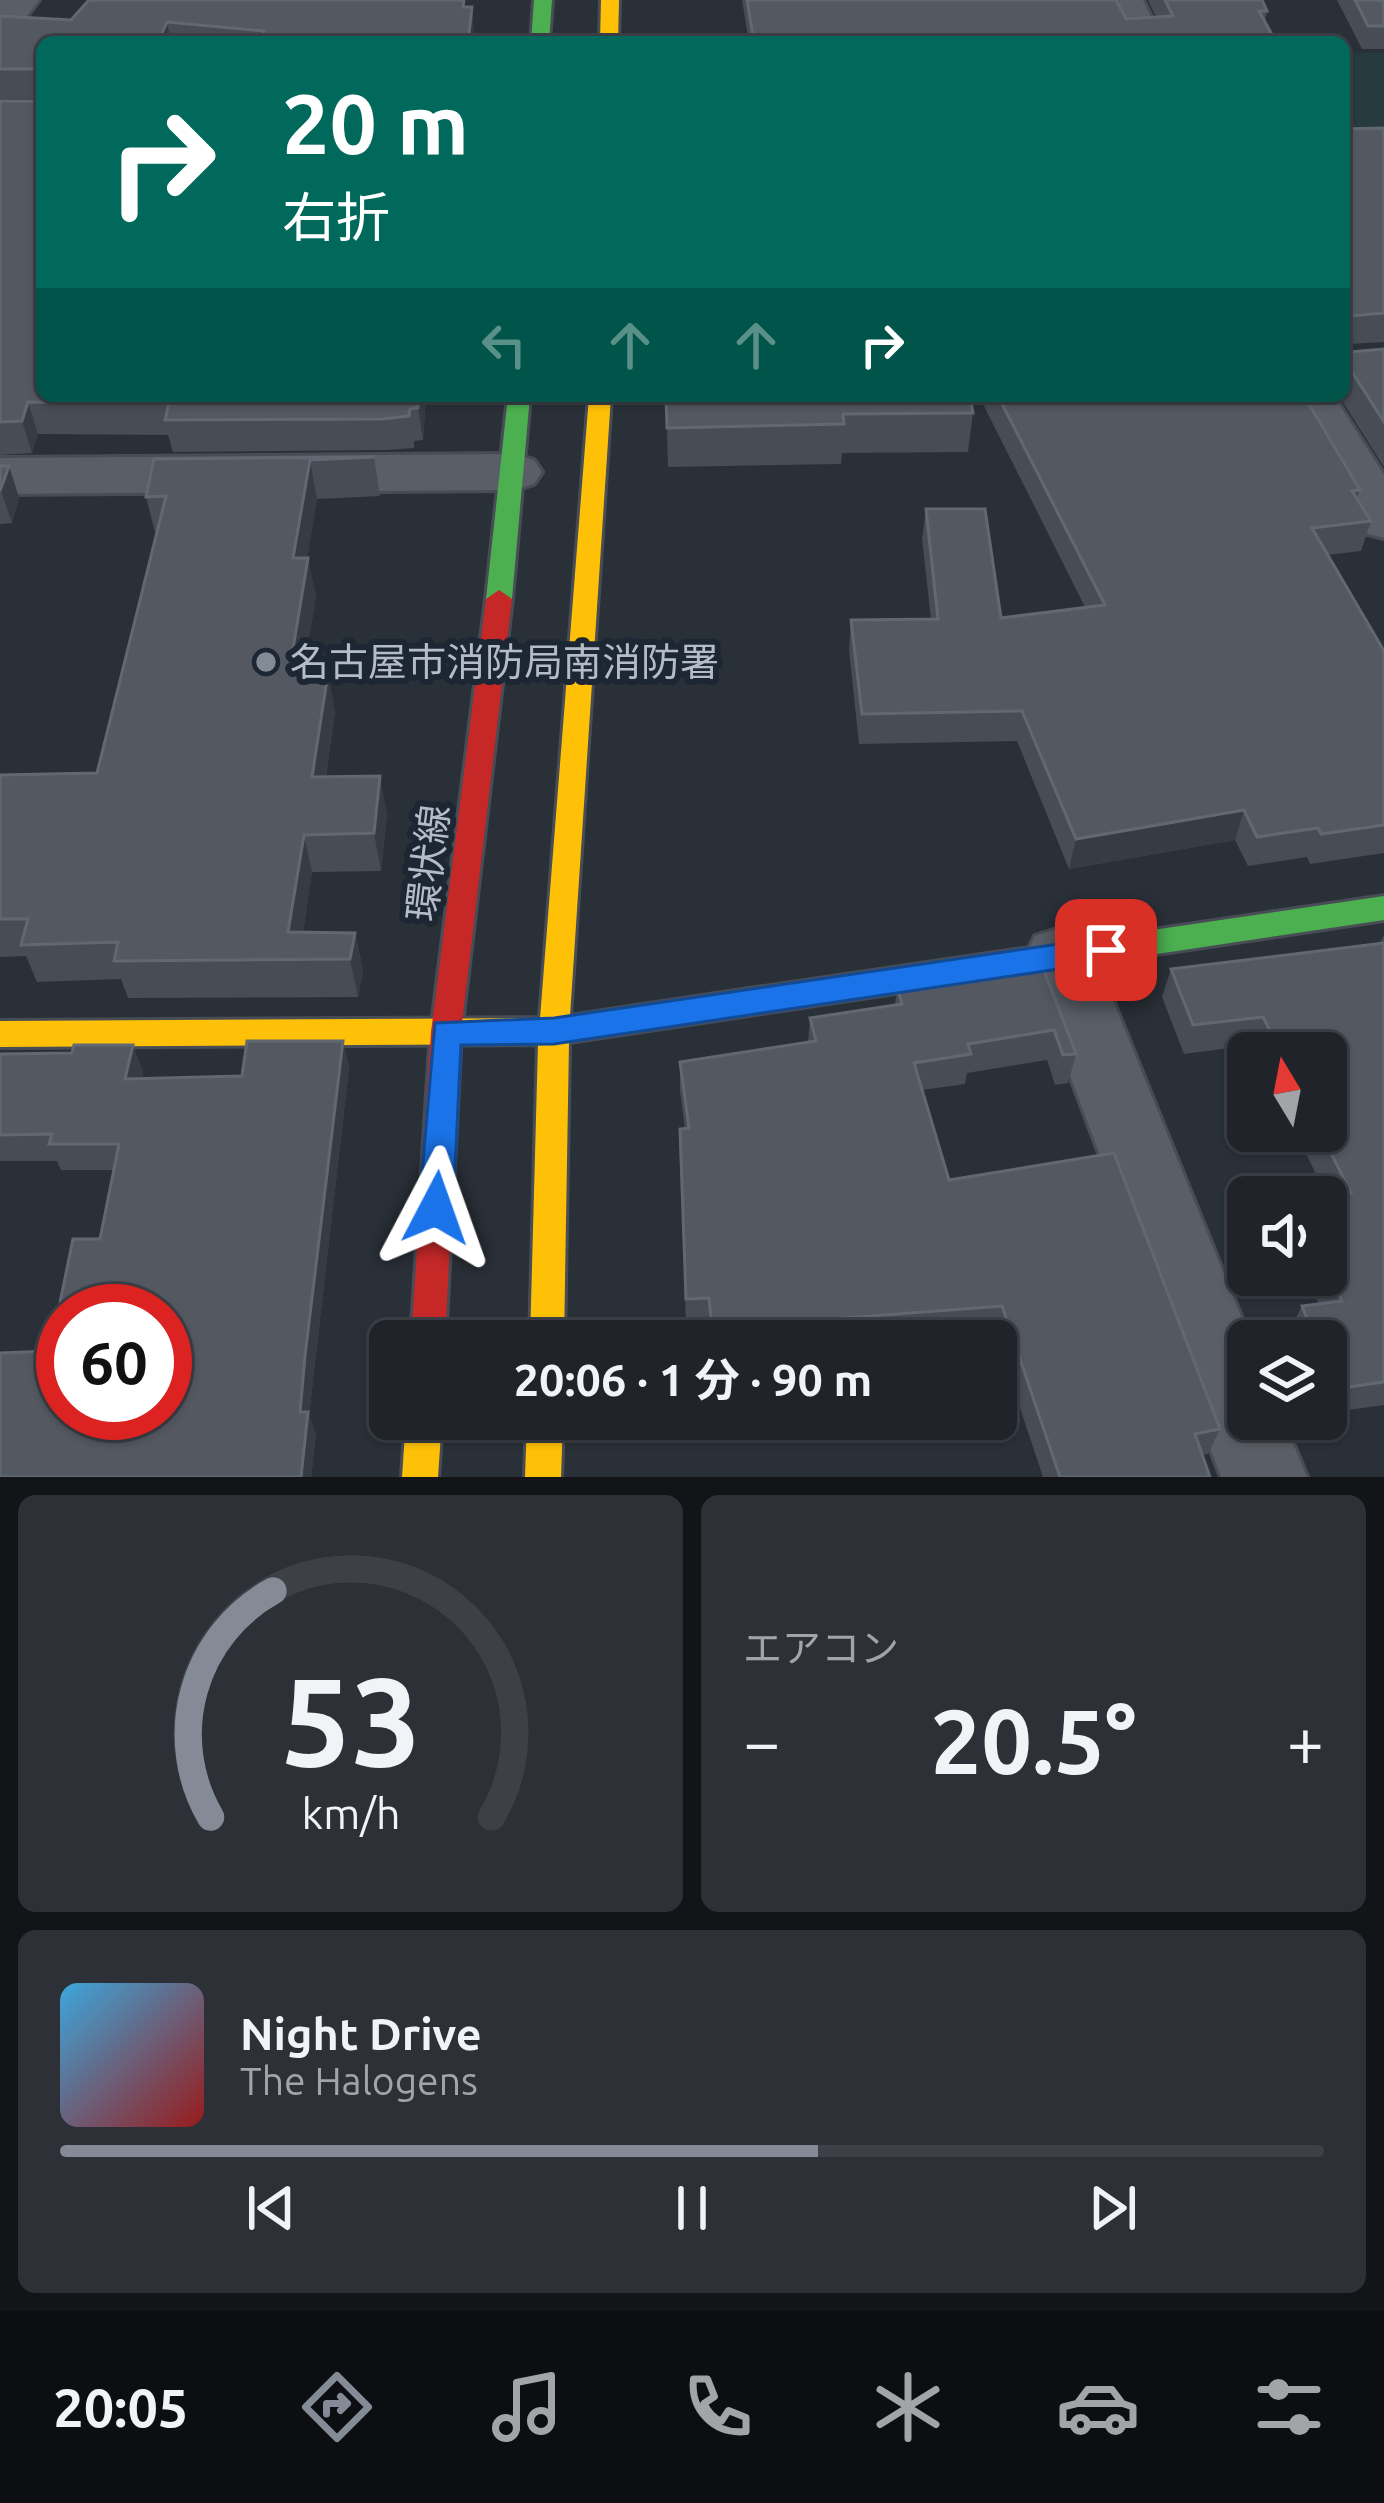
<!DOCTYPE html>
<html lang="ja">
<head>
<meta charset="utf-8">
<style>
  body { margin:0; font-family:Ubuntu,"Noto Sans JP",sans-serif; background:#2d3036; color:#f1f3f6; height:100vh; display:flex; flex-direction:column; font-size:45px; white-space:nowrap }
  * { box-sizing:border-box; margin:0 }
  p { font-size:39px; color:#a2a4a8 }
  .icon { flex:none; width:66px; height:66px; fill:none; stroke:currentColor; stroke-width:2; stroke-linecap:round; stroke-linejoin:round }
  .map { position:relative; height:1477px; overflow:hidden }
  .sheet { display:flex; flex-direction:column; gap:18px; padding:18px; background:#121417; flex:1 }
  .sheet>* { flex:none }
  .hud { position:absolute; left:36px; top:36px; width:1314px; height:366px; border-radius:18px; box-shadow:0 3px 9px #0004,0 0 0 3px #3d4147; background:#00695c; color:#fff; overflow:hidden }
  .needle { width:78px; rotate:350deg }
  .fabs { position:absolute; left:1227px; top:1032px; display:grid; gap:24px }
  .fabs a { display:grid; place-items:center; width:120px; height:120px; border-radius:18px; background:#20242a; box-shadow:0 3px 9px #0004,0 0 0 3px #3d4147; font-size:60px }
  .speed { position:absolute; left:36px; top:1284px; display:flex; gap:24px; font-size:60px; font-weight:700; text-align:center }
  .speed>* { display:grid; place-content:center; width:156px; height:156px; border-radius:50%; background:#20242a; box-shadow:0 3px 9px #0004,0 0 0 3px #3d4147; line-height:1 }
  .speed .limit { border:18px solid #d22; background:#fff; color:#111 }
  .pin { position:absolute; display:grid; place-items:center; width:102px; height:102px; color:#fff; margin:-51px; border-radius:24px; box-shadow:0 6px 18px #0006 }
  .me { position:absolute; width:132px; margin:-66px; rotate:4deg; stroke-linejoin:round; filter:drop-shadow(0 0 9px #0008) }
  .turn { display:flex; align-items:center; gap:42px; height:252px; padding:0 48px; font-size:54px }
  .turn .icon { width:156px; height:156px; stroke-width:2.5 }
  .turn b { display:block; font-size:84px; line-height:102px }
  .lanes { display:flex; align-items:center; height:114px; padding:0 48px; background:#0003; justify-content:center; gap:60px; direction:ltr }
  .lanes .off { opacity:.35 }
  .big { font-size:90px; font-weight:700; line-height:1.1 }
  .sheet .widget { flex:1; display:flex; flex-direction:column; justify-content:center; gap:18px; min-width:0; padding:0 42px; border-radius:18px; background:#2d3036 }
  .sheet .dial { align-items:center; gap:0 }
  .dial svg { height:312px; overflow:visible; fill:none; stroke:#3d4147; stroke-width:7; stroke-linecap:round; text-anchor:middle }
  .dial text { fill:#f1f3f6; stroke:none }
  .song { display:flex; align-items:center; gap:36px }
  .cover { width:144px; height:144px; border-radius:18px; background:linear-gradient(135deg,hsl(200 70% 55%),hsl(0 70% 35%)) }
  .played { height:12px; border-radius:6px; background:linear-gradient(90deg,#848b96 60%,#3d4147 60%) }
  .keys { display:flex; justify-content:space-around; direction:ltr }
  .heat { display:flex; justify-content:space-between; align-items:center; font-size:66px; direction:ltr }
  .sheet .tiles { flex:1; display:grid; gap:18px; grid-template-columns:1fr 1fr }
  .widget:last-child { grid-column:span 2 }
  .trip { position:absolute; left:369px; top:1320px; width:648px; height:120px; border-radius:18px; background:#20242a; box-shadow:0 3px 9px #0004,0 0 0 3px #3d4147; font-weight:700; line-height:120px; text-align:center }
  .menu { display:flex; height:192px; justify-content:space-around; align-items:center; background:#0d0e11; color:#a2a4a8 }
  .menu .icon { width:84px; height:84px }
  .menu .current { color:#848b96 }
  .menu b { font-size:54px; color:#f1f3f6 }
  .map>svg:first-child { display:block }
  .green { fill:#273a3e }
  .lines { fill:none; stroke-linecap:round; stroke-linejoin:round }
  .street-casing { stroke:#484c55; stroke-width:6 }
  .fast-casing { stroke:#484c55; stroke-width:6 }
  .slow-casing { stroke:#484c55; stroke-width:6 }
  .jam-casing { stroke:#484c55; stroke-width:6 }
  .street { fill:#5a5e66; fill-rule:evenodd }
  .fast { fill:#4caf50; fill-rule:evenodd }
  .slow { fill:#ffc107; fill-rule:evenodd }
  .jam { fill:#c62828; fill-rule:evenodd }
  .wall { fill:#474c55 }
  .shaded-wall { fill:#373c44 }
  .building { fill:#535861; stroke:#626872; stroke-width:3; fill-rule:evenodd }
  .route { fill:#1a73e8; stroke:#114b97; stroke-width:3 }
  .poi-dot { fill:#848b96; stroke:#1d2633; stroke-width:4.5 }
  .labels { text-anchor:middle; stroke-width:12; stroke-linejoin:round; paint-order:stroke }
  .poi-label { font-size:39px; fill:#b4bcc9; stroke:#1d2633; text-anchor:start }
  .street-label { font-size:39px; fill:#b4bcc9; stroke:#1d2633 }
</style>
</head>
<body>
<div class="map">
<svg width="1384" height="1477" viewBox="0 0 1384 1477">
  <rect width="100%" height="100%" fill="#2a3038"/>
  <polygon class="green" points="1344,53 1384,53 1384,136 1344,137"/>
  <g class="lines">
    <defs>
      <g id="street">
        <polygon points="0,0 39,0 15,32 0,35"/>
        <polygon points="1103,0 1143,0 1163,42 1121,42"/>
        <polygon points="1282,396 1334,396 1384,475 1384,538 1364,533"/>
        <polygon points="515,454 534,460 542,472 534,484 515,490 0,494 0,458"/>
        <polygon points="1060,928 1085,936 1095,956 1251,1341 1248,1419 1283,1419 1307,1477 1221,1477 1025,956 1035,936"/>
      </g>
      <g id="fast">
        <polygon points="534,0 552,0 549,42 531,42"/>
        <polygon points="508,396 530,396 512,599 499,608 486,599"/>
        <polygon points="1384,896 1384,920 729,1018 718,1014 714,1005 718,996 729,992"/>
      </g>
      <g id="slow">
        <polygon points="601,0 619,0 618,42 600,42"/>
        <polygon points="589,396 611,396 570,1016 729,992 740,996 744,1005 740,1014 729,1018 569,1042 564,1341 530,1341 538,1044 0,1047 0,1021 540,1018"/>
        <polygon points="406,1419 442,1419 438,1477 402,1477"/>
        <polygon points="527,1419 563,1419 561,1477 525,1477"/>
      </g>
      <polygon id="jam" points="499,590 512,599 461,1032 445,1341 411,1341 431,1032 486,599"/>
    </defs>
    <use href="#street" class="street-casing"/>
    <use href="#fast" class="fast-casing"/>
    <use href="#slow" class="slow-casing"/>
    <use href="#jam" class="jam-casing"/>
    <use href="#street" class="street"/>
    <use href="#fast" class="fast"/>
    <use href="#slow" class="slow"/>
    <use href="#jam" class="jam"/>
  </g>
  <g class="wall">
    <polygon points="742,0 1116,0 1126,19 1156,17 1148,0 1262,0 1267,11 1265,21 1276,42 749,42"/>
    <polygon points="1337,0 1384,0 1384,49 1362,49"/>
    <polygon points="472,7 474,42 42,42 42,396 426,396 423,440 414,441 414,448 387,450 173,452 168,435 38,434 32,453 0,455 0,101 37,101 37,99 0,99 0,16 71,20"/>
    <polygon points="1384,128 1384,342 1350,344 1350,352 1384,349 1384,467 1339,396 1344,396 1344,129"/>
    <polygon points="666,396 973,413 968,452 842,453 841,464 668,467"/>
    <polygon points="979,396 1304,396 1360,490 1357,499 1371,521 1361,551 1327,555 1384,651 1384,853 1310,864 1307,857 1248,866 1235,840 1069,869 1017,741 859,744 849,650 851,620 931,619 922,539 926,509 1001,618 1085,607"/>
    <polygon points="374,457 380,496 317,499 307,558 316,596 303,673 335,711 326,777 387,814 381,871 312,872 303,932 355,933 363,970 358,997 128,998 121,979 37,982 26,956 0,957 0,775 97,773 156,536 146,497 154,459"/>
    <polygon points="0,466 9,466 19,498 12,523 0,524"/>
    <polygon points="1384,935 1384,1405 1326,1413 1326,1341 1293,1341 1289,1332 1302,1306 1319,1304 1306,1275 1326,1275 1327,1197 1295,1131 1326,1131 1326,1053 1256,1053 1252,1045 1184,1054 1162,997 1171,969 1380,943"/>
    <polygon points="1042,965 1076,1054 1068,1083 1055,1085 1047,1060 967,1073 965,1084 922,1090 949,1180 1220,1429 1208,1454 1202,1455 1210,1477 1043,1477 995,1333 889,1341 710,1341 708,1325 686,1326 681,1158 685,1129 680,1091 680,1062 808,1042 810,1018 895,1006 897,987"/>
    <polygon points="343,1041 349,1068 313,1380 309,1416 316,1435 311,1477 0,1477 50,1351 100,1239 114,1170 61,1170 57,1161 0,1161 0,1054 143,1071 142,1078 242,1076"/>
  </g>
  <g class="shaded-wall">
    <polygon points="472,7 474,42 468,42"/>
    <polygon points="167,22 171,42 158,42"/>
    <polygon points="419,396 426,396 423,440 418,408"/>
    <polygon points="28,402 38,434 32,453 22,421"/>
    <polygon points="310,460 317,499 301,597 293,558"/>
    <polygon points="9,466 19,498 12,523 1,491"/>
    <polygon points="308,558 316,596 297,712 289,673"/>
    <polygon points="328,673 335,711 320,815 312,777"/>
    <polygon points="380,776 387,814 381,871 374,833"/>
    <polygon points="1244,810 1235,840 1069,869 1076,839"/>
    <polygon points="304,835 312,872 299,960 288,932"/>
    <polygon points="355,933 363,970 358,997 350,959"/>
    <polygon points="343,1041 349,1068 309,1416 316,1435 311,1477 301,1477 300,1412 305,1356"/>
    <polygon points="133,1045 143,1071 136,1105 125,1079"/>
  </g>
  <g class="building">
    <polygon points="89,0 464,0 463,7 472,7 468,42 261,42 264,31 167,22 158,42 42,42 42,396 419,396 418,408 410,409 409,416 383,419 165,420 169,403 28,402 22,421 0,422 0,101 37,101 37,69 0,69 0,16 71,20"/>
    <polygon points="747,0 1116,0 1126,19 1173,16 1165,0 1262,0 1267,11 1259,11 1276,42 754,42"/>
    <polygon points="1355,0 1384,0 1384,26 1368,26"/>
    <polygon points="1384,128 1384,313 1349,316 1350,352 1384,349 1384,422 1347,364 1344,364 1344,129"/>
    <polygon points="666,396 970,396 973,413 843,414 844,424 667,428"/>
    <polygon points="998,396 1304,396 1360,490 1352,491 1371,521 1312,528 1384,651 1384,825 1321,834 1318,828 1257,837 1244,810 1076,839 1022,711 862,714 851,620 938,619 926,509 985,509 1001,618 1105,605"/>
    <polygon points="374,457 310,460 293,558 308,558 289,673 328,673 312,777 380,776 374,833 304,835 288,932 355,933 350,959 114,961 118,942 21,945 28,919 0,919 0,775 97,773 166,496 146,497 154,459"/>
    <polygon points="0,466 9,466 0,491"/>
    <polygon points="1384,943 1384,1382 1334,1389 1326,1368 1326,1341 1316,1341 1302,1306 1342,1301 1326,1264 1326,1197 1351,1193 1320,1131 1326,1131 1326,1053 1281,1053 1263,1017 1193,1025 1171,969"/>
    <polygon points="1042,965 1076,1054 1063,1055 1054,1030 968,1044 971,1054 914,1063 949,1180 1114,1153 1220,1429 1195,1434 1210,1477 1060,1477 1002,1306 712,1328 709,1298 686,1299 680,1129 689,1128 680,1062 816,1041 810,1018 902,1004 897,987"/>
    <path d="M247,1041H343L305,1356L300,1412H308L301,1477H0V1353L50,1351L73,1239H100L119,1144H49L52,1134L0,1135V1054L72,1053L74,1045H133L125,1079L242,1076ZM63,1311H165V1413H63Z"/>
  </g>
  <polygon class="route" points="1106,937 1121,950 1106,962 554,1044 461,1045 453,1208 448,1219 436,1223 424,1219 419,1208 435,1023 554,1018"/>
  <circle class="poi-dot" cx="266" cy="662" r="12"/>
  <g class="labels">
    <g class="poi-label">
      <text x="290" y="676">名古屋市消防局南消防署</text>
    </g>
    <g class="street-label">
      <text transform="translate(428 863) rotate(-83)" y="14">環状線</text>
    </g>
  </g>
</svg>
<div class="fabs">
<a><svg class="needle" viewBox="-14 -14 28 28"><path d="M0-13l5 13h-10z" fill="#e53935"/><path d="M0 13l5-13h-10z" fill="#a2a4a8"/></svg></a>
<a><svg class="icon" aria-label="sound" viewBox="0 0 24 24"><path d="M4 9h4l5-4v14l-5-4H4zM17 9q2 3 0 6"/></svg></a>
<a><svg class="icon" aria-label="layers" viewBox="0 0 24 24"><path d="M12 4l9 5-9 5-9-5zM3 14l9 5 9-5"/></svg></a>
</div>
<div class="speed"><div class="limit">60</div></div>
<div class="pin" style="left:1106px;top:950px;background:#d93025"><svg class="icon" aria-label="arrive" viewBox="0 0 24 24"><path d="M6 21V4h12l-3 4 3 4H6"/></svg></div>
<svg class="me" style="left:436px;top:1208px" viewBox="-20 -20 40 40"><path d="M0-17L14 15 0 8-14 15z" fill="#1a73e8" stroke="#fff" stroke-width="4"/></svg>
<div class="trip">20:06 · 1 分 · 90 m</div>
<div class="hud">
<div class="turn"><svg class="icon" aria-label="right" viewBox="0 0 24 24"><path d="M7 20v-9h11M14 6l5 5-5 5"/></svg><div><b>20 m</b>右折</div></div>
<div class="lanes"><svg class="icon off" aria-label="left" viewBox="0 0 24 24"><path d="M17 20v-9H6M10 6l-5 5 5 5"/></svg><svg class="icon off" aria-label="ahead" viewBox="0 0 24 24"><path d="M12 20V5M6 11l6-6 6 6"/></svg><svg class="icon off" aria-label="ahead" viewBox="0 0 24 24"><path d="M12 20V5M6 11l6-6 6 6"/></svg><svg class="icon" aria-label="right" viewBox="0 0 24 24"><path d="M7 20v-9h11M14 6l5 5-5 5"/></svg></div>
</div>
</div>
<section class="sheet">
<div class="tiles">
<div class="widget dial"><svg viewBox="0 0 100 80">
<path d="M14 69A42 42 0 1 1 86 69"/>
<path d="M14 69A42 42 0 0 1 30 11" stroke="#848b96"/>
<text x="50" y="56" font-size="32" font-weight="700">53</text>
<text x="50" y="72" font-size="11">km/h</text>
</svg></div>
<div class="widget"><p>エアコン</p>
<div class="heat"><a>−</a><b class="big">20.5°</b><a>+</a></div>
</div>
<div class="widget">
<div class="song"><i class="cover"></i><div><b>Night Drive</b><p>The Halogens</p></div></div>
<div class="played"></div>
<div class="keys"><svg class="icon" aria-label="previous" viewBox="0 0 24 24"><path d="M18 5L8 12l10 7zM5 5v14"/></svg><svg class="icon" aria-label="pause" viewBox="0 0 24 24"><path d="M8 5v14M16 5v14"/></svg><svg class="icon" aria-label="next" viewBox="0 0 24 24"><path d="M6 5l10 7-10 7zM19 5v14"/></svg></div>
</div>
</div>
</section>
<nav class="menu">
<b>20:05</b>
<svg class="icon current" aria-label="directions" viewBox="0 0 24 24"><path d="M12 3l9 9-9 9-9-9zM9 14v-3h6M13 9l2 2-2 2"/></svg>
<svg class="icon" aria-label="music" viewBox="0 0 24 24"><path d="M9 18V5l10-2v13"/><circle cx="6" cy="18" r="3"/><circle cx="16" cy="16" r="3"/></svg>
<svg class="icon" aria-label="phone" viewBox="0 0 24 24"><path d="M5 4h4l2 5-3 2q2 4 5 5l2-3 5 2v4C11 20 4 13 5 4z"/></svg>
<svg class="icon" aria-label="climate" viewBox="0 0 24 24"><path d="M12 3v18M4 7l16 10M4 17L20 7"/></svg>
<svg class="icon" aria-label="car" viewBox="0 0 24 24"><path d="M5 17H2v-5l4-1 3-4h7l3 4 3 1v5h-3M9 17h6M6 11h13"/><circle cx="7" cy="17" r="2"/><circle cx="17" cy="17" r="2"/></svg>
<svg class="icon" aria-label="filters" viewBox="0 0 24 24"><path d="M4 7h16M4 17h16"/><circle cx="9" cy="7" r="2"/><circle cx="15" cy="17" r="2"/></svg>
</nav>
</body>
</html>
